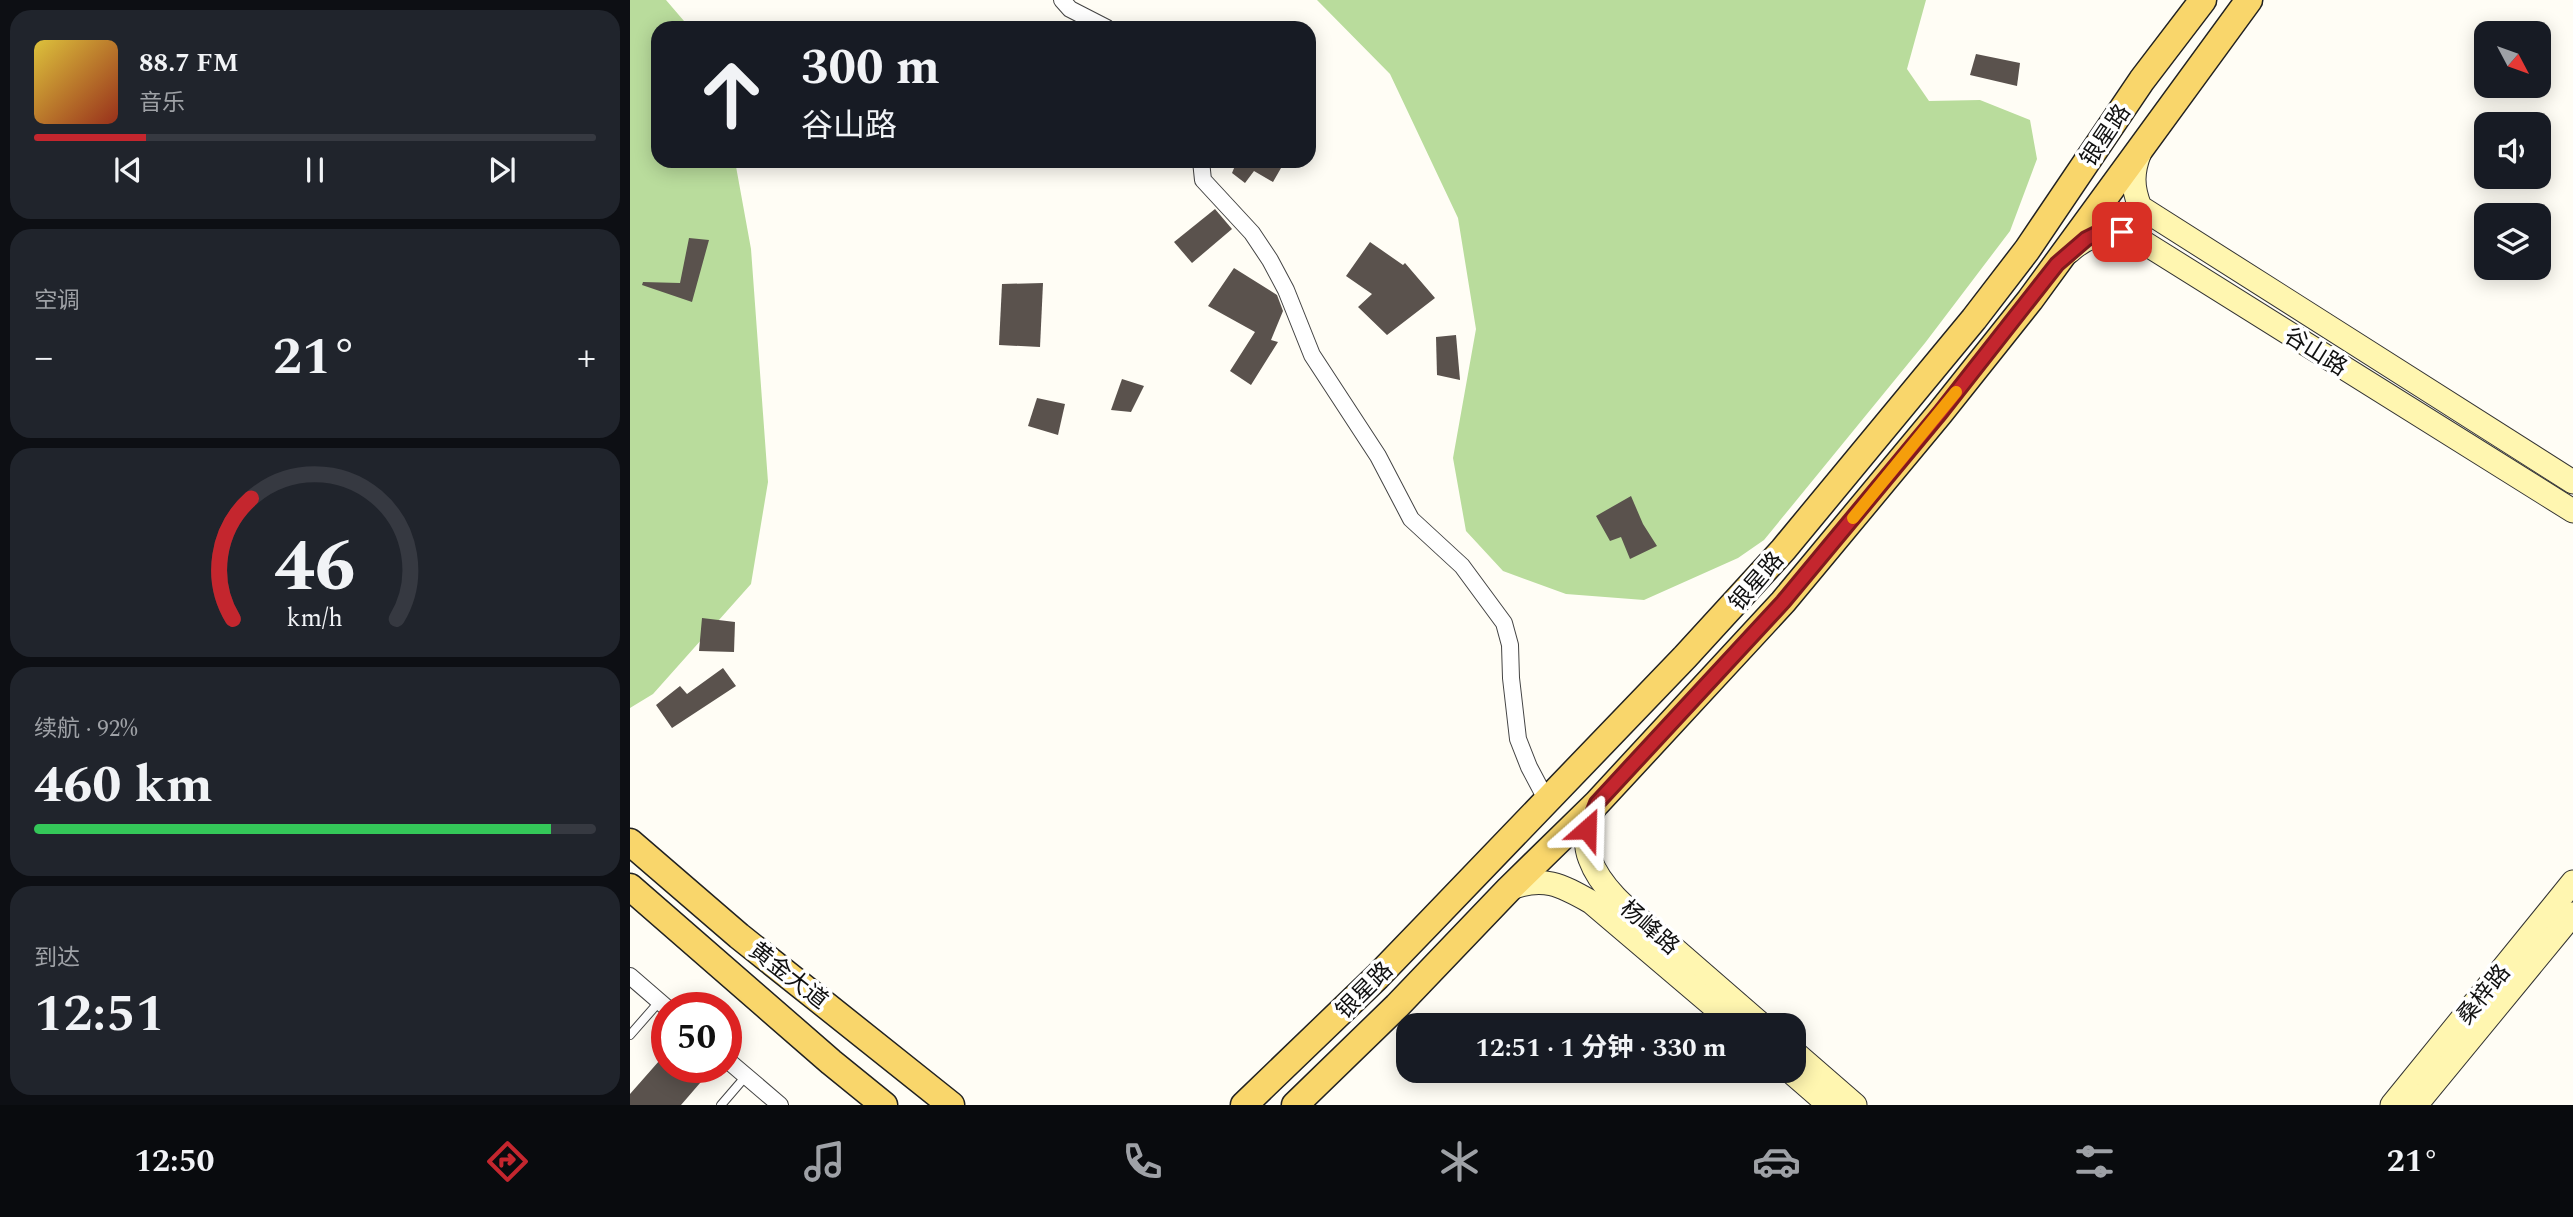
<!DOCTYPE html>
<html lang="zh">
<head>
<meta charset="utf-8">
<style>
  body { margin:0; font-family:Spectral,"Noto Sans SC",serif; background:#20242c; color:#f1f3f6; height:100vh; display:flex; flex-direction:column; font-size:26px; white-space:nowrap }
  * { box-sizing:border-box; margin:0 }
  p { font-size:23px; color:#9ea1a6 }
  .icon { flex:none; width:38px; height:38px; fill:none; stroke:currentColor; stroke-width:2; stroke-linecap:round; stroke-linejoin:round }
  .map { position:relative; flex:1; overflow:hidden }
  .sheet { display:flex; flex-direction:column; gap:10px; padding:10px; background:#0d0f14; width:630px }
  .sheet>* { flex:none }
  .top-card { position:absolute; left:21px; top:21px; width:665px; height:147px; border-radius:21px; box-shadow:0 4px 18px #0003; background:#171b24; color:#f1f3f6; overflow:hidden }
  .needle { width:46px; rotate:131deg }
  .controls { position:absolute; left:1844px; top:21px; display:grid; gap:14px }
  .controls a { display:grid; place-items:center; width:77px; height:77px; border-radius:14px; background:#171b24; box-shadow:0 4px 18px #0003; font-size:35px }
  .speed { position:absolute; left:21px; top:992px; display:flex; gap:14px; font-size:35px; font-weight:700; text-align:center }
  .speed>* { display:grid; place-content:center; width:91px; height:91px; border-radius:50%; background:#171b24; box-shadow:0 4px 18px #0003; line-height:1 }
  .speed .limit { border:10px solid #d22; background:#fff; color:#111 }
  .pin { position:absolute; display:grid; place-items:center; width:60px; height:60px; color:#fff; margin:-30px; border-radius:14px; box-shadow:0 4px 10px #0006 }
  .me { position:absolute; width:77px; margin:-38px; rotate:25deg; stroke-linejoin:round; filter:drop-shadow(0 0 5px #0008) }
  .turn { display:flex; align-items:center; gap:24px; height:147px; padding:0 35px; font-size:32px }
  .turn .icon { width:91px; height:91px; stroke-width:2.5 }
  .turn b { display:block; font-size:49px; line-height:60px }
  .big { font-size:52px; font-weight:700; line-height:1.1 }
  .sheet .card { flex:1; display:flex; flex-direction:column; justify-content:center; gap:10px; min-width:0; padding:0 24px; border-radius:21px; background:#20242c }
  .sheet .dial { align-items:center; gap:0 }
  .dial svg { height:182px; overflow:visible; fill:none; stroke:#363941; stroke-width:7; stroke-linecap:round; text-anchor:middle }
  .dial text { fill:#f1f3f6; stroke:none }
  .song { display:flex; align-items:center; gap:21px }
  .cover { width:84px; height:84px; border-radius:10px; background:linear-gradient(135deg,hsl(50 70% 55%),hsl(10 70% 35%)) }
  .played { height:7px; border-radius:4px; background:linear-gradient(90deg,#c4262e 20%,#363941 20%) }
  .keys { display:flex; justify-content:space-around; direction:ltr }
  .heat { display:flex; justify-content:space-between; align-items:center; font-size:38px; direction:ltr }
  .charge { height:10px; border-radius:5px; background:linear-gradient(90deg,#34c759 92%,#363941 0) }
  .trip { position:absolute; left:766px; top:1013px; width:410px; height:70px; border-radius:21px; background:#171b24; box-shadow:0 4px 18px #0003; font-weight:700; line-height:70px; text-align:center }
  .tabs { display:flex; height:112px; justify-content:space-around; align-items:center; background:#090b0e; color:#9ea1a6 }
  .tabs .icon { width:49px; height:49px }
  .tabs .selected { color:#c4262e }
  .tabs b { font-size:32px; color:#f1f3f6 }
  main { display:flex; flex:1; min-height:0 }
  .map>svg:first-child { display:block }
  .forest { fill:#b9dc9c }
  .building { fill:#5a524d }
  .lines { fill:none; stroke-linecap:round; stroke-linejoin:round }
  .lane-casing { stroke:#444; stroke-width:10 }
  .street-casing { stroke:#444; stroke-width:18 }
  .secondary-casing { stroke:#333; stroke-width:25 }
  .primary-casing { stroke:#222; stroke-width:29 }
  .lane { stroke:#fff; stroke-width:8 }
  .street { stroke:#fff; stroke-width:16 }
  .secondary { stroke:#fff6b0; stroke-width:23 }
  .primary { stroke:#f9d66b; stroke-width:26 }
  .route-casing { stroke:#7f191e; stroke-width:18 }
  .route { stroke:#c4262e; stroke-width:12 }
  .slow { stroke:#f59e0b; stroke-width:12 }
  .labels { text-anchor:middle; stroke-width:7; stroke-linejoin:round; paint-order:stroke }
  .street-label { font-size:23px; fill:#111; stroke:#fff }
</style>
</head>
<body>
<main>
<section class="sheet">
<div class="card">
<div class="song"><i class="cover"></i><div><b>88.7 FM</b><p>音乐</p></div></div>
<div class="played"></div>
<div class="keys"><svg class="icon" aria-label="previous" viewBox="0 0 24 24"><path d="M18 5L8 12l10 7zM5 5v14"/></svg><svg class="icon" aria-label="pause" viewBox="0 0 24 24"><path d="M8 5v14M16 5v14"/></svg><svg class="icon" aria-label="next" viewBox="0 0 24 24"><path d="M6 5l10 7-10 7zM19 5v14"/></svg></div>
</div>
<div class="card"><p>空调</p>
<div class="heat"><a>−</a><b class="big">21°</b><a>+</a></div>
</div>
<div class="card dial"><svg viewBox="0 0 100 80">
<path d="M14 69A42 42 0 1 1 86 69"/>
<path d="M14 69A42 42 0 0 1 22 16" stroke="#c4262e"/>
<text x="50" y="56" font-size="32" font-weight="700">46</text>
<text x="50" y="72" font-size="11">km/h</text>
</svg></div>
<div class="card"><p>续航 · 92%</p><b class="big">460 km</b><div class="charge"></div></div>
<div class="card"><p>到达</p><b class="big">12:51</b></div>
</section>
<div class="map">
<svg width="1943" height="1105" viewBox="0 0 1943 1105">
  <rect width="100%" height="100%" fill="#fffdf5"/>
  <g class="forest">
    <polygon points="0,0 36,0 60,28 28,28 28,161 105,161 121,249 138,482 121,584 23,694 0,708"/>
    <polygon points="687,0 1296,0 1277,69 1299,101 1350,100 1400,120 1407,159 1380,231 1295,343 1134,540 1108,558 1014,600 936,594 873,571 836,531 823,458 846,329 828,218 760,74"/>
  </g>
  <g class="building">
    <polygon points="1346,54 1390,63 1387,86 1340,75"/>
    <polygon points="607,161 655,161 643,182 624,171 615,183 602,173"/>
    <polygon points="585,209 602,229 562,263 544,242"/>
    <polygon points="59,238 79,240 62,302 12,285 13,282 50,283"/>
    <polygon points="740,242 773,265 775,263 805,298 757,335 728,307 742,294 716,276"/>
    <polygon points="604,268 647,295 653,311 641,340 648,342 621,385 600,371 625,332 578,306"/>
    <polygon points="413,283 410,347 369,345 372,284"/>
    <polygon points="826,335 830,380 807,375 806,337"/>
    <polygon points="492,379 514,386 501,412 481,410"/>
    <polygon points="407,398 435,404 428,435 398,426"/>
    <polygon points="1001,496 1013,524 1027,546 1000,559 991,537 980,541 966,516"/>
    <polygon points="72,618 105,622 104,652 69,651"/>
    <polygon points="93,668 106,686 42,728 26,705 50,686 57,694"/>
    <polygon points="37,1052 37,1068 83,1068 51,1105 0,1105 0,1094"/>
  </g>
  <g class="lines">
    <defs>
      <g id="lane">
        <polyline points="0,1035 29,1002"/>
        <polyline points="91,1105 116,1076"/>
      </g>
      <g id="street">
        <polyline points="432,0 440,9 477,28"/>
        <polyline points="571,161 573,180 622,233 640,260 656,290 682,355 748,456 781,519 832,566 874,623 880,645 881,678 888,739 899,767 917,801"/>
        <polyline points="0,976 37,1008"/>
        <polyline points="96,1059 150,1105"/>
      </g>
      <g id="secondary">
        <path d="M1510,152C1502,172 1502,187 1510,207L1943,482"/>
        <path d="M1439,252C1458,234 1480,228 1505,237L1943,511"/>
        <path d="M967,803C959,821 952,839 960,859C973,895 1012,920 1040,945C1071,972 1102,999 1133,1026"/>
        <path d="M879,889C913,875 931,885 961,902L1107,1026"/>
        <polyline points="1164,1052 1225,1105"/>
        <polyline points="1160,1071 1199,1105"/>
        <polyline points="1762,1105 1943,882"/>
        <polyline points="1786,1105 1943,914"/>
      </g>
      <g id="primary">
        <polyline points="0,842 109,936 321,1105"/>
        <polyline points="0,887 201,1062 254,1105"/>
        <polyline points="614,1105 747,977 804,918 1055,657 1153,550 1344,319 1397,250 1512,80 1573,0"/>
        <polyline points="665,1105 767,1006 879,889 967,803 1153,602 1310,413 1400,300 1619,0"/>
      </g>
    </defs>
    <use href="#lane" class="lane-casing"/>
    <use href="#street" class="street-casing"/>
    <use href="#secondary" class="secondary-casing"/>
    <use href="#primary" class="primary-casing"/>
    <use href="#lane" class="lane"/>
    <use href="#street" class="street"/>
    <use href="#secondary" class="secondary"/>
    <use href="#primary" class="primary"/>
  </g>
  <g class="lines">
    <defs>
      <polyline id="route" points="957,829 967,803 1153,602 1310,413 1427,264 1456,239 1466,234 1492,232"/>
    </defs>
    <use href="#route" class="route-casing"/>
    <use href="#route" class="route"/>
    <polyline class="slow" points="1223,518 1326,392"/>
  </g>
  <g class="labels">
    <g class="street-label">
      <text transform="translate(1475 135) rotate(-56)" y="8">银星路</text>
      <text transform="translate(1686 351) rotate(32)" y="8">谷山路</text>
      <text transform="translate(1126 581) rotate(-49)" y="8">银星路</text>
      <text transform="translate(1020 927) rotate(41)" y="8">杨峰路</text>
      <text transform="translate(159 975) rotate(38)" y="8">黄金大道</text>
      <text transform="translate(734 990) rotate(-45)" y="8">银星路</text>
      <text transform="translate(1853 994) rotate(-51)" y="8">桑梓路</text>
    </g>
  </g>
</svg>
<div class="controls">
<a><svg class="needle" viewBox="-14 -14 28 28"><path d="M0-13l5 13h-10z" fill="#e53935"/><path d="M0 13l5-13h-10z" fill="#9ea1a6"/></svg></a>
<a><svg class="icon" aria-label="sound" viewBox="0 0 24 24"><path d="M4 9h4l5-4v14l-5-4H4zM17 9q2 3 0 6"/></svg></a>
<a><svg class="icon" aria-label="layers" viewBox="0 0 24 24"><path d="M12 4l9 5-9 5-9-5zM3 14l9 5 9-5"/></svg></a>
</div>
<div class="speed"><div class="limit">50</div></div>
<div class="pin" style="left:1492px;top:232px;background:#d93025"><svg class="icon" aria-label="arrive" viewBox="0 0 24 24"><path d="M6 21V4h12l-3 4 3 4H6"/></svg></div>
<svg class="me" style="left:957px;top:829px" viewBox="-20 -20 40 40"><path d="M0-17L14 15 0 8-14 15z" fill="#c4262e" stroke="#fff" stroke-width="4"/></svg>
<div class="trip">12:51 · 1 分钟 · 330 m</div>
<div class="top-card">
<div class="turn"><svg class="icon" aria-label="ahead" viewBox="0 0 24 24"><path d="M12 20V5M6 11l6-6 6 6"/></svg><div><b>300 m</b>谷山路</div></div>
</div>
</div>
</main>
<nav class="tabs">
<b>12:50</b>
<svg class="icon selected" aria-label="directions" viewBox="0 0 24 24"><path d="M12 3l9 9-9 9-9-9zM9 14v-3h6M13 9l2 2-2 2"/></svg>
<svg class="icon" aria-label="music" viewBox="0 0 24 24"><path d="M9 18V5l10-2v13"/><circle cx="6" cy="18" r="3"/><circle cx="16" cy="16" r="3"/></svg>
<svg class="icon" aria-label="phone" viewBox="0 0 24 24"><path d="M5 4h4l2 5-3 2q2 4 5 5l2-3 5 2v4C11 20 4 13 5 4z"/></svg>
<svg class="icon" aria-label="climate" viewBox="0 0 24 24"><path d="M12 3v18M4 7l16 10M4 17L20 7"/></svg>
<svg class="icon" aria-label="car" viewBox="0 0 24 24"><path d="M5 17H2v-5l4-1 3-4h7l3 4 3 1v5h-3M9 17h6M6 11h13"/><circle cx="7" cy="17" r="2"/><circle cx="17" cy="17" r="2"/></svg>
<svg class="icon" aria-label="filters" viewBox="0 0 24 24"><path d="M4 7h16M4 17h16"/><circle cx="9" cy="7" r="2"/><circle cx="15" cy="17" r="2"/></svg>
<b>21°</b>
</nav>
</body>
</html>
